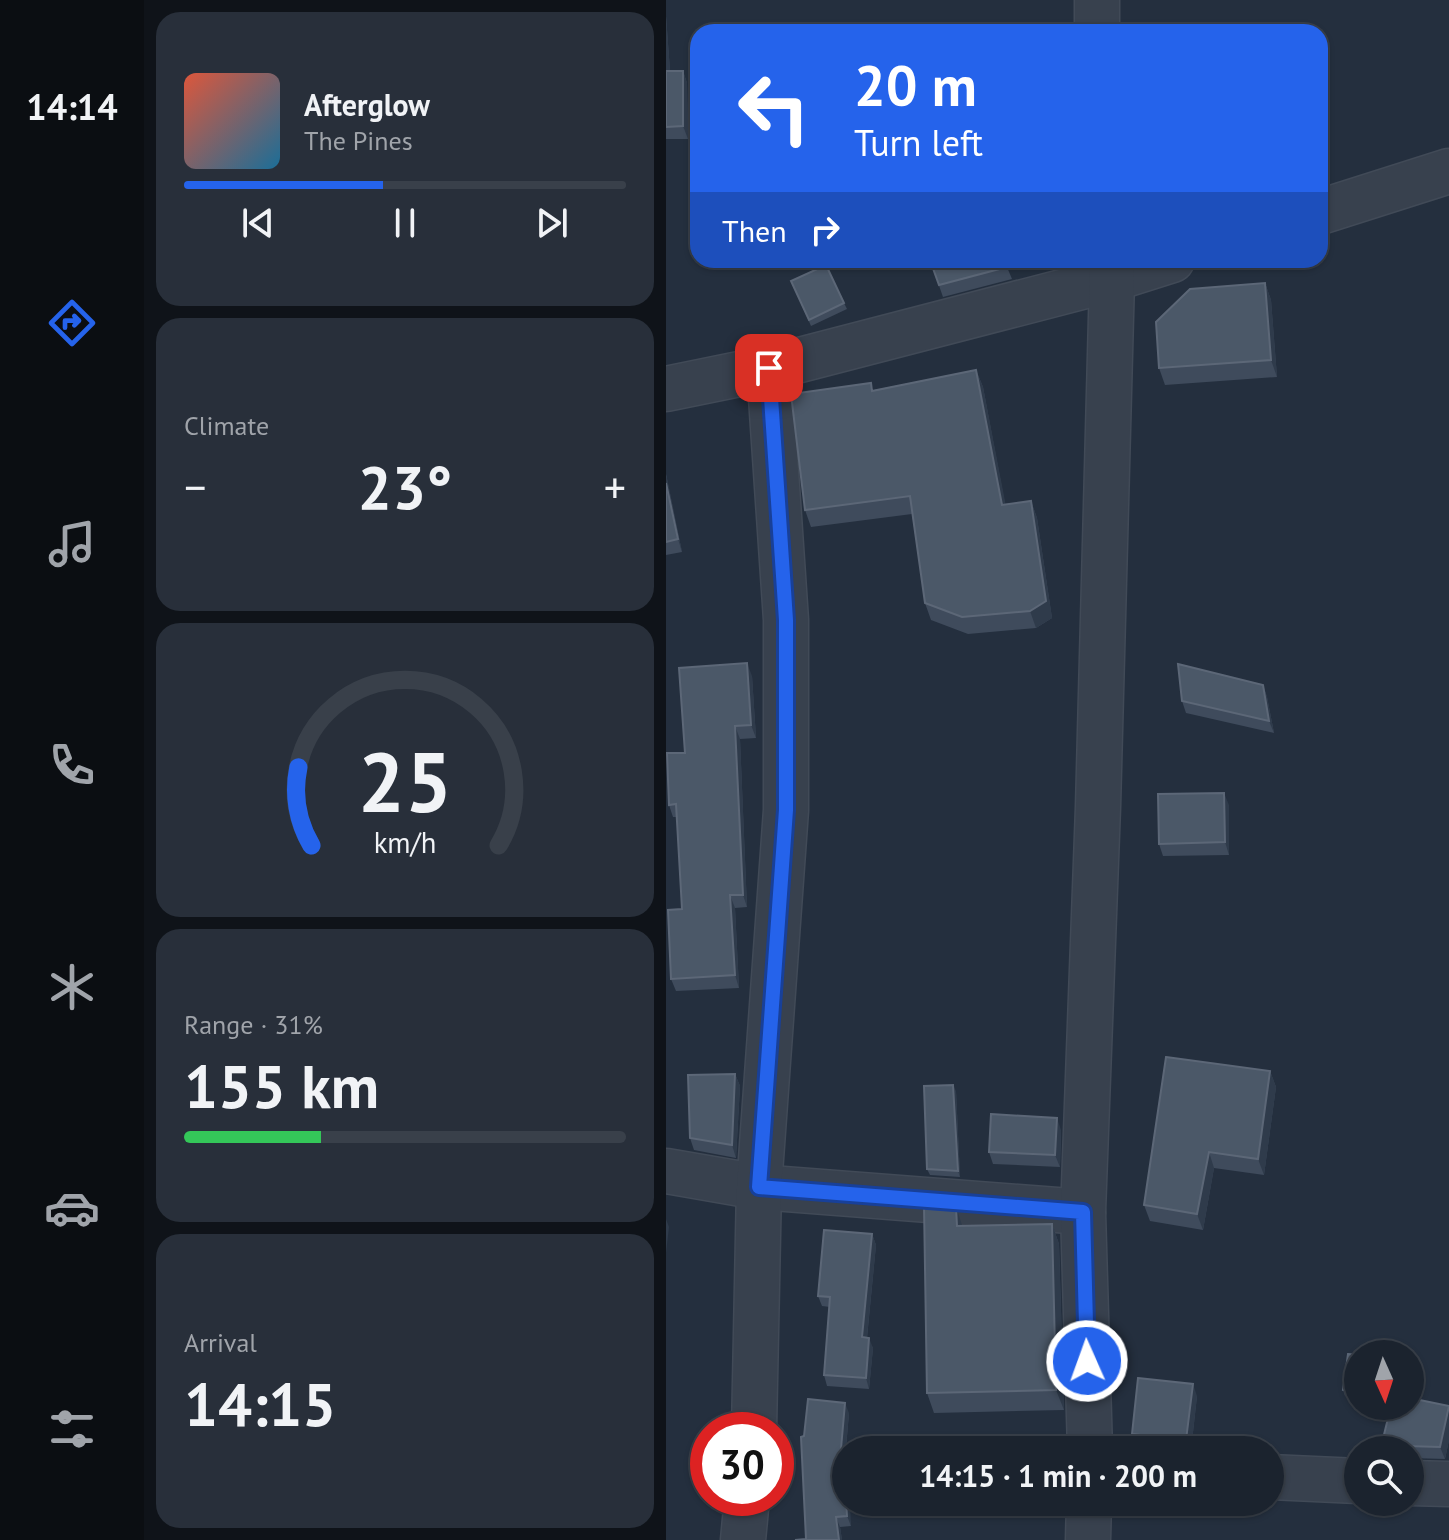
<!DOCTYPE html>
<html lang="en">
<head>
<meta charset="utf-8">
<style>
  body { margin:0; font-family:"PT Sans",sans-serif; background:#282f3a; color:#f1f3f6; height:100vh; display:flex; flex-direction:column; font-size:30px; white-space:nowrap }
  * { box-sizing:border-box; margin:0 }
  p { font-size:26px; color:#a0a4aa }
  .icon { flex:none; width:44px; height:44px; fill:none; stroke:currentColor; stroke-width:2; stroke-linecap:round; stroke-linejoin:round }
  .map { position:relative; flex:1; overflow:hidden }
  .panel { display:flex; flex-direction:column; gap:12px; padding:12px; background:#0f1319; width:522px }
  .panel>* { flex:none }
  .hud { position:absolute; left:24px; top:24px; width:638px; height:244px; border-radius:24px; box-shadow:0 2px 6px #0004,0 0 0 2px #39404a; background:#2563eb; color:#fff; overflow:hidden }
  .needle { width:52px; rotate:177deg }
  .tools { position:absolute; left:678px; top:1340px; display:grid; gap:16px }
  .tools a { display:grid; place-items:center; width:80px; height:80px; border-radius:50%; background:#1b232e; box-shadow:0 2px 6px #0004,0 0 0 2px #39404a; font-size:40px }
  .speed { position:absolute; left:24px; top:1412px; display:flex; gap:16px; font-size:40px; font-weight:700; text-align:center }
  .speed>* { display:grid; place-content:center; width:104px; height:104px; border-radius:50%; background:#1b232e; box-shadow:0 2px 6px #0004,0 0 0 2px #39404a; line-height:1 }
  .speed .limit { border:12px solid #d22; background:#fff; color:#111 }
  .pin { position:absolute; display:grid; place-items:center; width:68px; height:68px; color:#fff; margin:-34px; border-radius:16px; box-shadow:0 4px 12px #0006 }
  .me { position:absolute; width:88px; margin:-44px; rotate:358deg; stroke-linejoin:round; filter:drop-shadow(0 0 6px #0008) }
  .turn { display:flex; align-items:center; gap:28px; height:168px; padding:0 32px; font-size:36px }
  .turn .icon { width:104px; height:104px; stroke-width:2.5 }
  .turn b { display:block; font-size:56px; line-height:68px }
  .then { display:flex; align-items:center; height:76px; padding:0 32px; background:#0003; gap:16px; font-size:30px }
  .big { font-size:60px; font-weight:700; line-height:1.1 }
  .panel .card { flex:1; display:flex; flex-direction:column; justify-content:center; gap:12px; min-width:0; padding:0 28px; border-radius:24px; background:#282f3a }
  .panel .dial { align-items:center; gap:0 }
  .dial svg { height:208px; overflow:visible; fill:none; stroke:#39404a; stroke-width:7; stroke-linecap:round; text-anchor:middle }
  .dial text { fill:#f1f3f6; stroke:none }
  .song { display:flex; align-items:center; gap:24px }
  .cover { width:96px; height:96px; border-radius:12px; background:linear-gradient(135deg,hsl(10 70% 55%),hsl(200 70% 35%)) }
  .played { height:8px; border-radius:4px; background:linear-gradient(90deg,#2563eb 45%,#39404a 45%) }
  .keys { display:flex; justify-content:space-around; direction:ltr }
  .heat { display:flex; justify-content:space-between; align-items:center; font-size:44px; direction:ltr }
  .charge { height:12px; border-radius:6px; background:linear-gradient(90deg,#34c759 31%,#39404a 0) }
  .trip { position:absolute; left:166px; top:1436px; width:452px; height:80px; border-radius:40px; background:#1b232e; box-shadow:0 2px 6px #0004,0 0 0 2px #39404a; font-weight:700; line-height:80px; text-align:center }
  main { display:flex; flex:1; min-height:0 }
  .dock { display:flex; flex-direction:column; width:144px; justify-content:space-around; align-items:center; background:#0b0e12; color:#a0a4aa }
  .dock .icon { width:56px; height:56px }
  .dock .current { color:#2563eb }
  .dock b { font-size:36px; color:#f1f3f6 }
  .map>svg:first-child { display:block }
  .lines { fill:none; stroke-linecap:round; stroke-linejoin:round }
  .street-casing { stroke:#414a57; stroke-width:47 }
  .street { stroke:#38414e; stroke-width:44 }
  .wall { fill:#3f4b5c }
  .shaded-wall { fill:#2f3b4b }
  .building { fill:#4b5868; stroke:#5c6777; stroke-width:2 }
  .route-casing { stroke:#184099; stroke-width:20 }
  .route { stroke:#2563eb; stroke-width:14 }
</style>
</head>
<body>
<main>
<nav class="dock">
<b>14:14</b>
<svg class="icon current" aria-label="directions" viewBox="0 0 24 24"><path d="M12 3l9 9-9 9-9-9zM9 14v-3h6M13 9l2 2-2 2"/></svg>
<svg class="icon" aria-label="music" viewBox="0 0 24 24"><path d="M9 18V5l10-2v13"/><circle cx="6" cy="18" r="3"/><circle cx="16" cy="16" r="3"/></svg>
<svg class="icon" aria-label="phone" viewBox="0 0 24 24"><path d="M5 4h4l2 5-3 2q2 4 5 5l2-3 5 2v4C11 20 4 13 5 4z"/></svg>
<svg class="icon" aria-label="climate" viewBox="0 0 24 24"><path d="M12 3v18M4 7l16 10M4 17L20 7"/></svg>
<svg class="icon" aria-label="car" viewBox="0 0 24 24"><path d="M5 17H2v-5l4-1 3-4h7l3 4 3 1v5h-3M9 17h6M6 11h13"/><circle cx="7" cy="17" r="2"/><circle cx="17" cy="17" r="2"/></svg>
<svg class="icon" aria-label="filters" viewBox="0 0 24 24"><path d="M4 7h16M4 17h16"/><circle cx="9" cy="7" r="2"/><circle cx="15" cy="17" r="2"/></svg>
</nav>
<section class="panel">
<div class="card">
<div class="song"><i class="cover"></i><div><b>Afterglow</b><p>The Pines</p></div></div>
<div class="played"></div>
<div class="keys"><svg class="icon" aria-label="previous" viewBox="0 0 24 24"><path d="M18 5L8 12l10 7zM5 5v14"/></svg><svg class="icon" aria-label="pause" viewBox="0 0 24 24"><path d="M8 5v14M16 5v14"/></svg><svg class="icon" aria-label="next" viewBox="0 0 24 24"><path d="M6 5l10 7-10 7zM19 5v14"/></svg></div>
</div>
<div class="card"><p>Climate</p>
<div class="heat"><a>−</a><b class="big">23°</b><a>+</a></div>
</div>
<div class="card dial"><svg viewBox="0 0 100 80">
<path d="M14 69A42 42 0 1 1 86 69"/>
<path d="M14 69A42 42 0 0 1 9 39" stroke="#2563eb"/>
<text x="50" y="56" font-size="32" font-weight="700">25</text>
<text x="50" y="72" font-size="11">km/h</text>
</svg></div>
<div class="card"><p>Range · 31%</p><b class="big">155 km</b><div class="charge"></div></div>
<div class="card"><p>Arrival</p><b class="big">14:15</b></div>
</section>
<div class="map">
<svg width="783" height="1540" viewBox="0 0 783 1540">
  <rect width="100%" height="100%" fill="#242f3e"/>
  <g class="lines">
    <defs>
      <g id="street">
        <polyline points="431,0 431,32"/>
        <polyline points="654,212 783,171"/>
        <polyline points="0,389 103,368 446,279 506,260"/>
        <polyline points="0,1171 93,1187 417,1212"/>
        <polyline points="88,1430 93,1187 120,810 120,620 103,368"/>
        <polyline points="424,1450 417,1212 432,807 446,279 444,260"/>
        <polyline points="604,1477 692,1481"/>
        <polyline points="744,1483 783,1484"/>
        <polyline points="77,1540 81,1498"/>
        <polyline points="422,1540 423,1502"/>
      </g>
    </defs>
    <use href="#street" class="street-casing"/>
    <use href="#street" class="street"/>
  </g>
  <g class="wall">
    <polygon points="0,16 4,71 17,71 21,83 22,139 0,139"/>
    <polygon points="264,260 338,260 346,279 277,297"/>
    <polygon points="125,281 178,303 181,309 145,326"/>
    <polygon points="599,283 605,300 611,377 499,385 493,368"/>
    <polygon points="310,370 317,387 339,504 365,501 371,518 386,618 370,628 302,634 265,620 259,603 246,514 145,527 139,510 208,390"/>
    <polygon points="0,474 16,552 0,555"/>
    <polygon points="86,676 90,738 74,739 81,907 69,908 73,988 10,991 5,979 16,909 11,817 7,817 3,805 19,753"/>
    <polygon points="597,685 601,697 608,733 520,713 516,701"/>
    <polygon points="563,805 563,855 497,856 493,844"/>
    <polygon points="604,1071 610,1087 598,1175 548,1168 537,1230 484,1221 478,1205"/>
    <polygon points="69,1074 74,1086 70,1158 28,1150 24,1138"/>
    <polygon points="290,1091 294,1177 264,1175 261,1169"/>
    <polygon points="395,1130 394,1167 327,1164 323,1152"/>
    <polygon points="386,1224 393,1244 398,1410 268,1413 261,1393 296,1226"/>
    <polygon points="206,1234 210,1245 201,1338 207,1348 203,1389 161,1386 158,1375 164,1307 156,1306 152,1296"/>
    <polygon points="692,1355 692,1398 679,1396 677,1390"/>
    <polygon points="531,1396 525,1450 504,1450 470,1446 466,1434"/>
    <polygon points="783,1406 783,1440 779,1459 744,1458 744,1450 716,1450 715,1447"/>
    <polygon points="183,1413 177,1483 185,1526 174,1527 176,1540 129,1540 140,1539 138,1436"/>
  </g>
  <g class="shaded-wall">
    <polygon points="0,16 5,84 0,70"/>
    <polygon points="17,71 21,83 22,139 17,126"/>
    <polygon points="599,283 605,300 611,377 605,360"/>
    <polygon points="310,370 317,387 343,522 336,505"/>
    <polygon points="0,474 16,552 12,539 0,483"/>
    <polygon points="365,501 371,518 386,618 370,628 364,611"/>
    <polygon points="81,663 86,676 90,738 85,725"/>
    <polygon points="597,685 601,697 608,733 603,721"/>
    <polygon points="69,726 74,739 81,907 77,895"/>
    <polygon points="558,793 563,805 563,855 559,842"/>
    <polygon points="64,895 69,908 73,988 69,975"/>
    <polygon points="604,1071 610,1087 598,1175 592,1159"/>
    <polygon points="69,1074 74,1086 70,1158 66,1145"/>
    <polygon points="287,1085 290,1091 294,1177 292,1171"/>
    <polygon points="391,1118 395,1130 394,1167 389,1155"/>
    <polygon points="543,1152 548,1168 537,1230 531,1214"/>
    <polygon points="290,1207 297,1228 291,1226"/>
    <polygon points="0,1219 3,1227 0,1253"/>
    <polygon points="386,1224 393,1244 398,1410 390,1390"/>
    <polygon points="206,1234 210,1245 200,1347 196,1337"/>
    <polygon points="203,1338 207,1348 203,1389 200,1378"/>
    <polygon points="527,1384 531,1396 525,1450 524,1450 520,1440"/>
    <polygon points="179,1403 183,1413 176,1493 172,1483"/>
    <polygon points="783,1409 783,1440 779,1459 774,1447"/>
    <polygon points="180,1502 184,1502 185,1526 181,1516"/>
    <polygon points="170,1517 174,1527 176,1540 173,1540"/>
  </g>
  <g class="building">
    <polygon points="0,70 0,71 17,71 17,126 0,127"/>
    <polygon points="264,260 338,260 341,267 273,285"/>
    <polygon points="160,265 178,303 143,320 125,281"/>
    <polygon points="599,283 605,360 493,368 490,322 524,289"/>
    <polygon points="310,370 336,505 365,501 380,601 364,611 296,617 259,603 244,496 139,510 125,394 205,383 206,391"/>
    <polygon points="0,483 12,539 0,542"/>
    <polygon points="81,663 85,725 69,726 77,895 64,895 69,975 5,979 2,910 16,909 10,804 3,805 1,753 19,753 13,668"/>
    <polygon points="512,664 597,685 603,721 516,701"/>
    <polygon points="558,793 559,842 493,844 492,794"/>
    <polygon points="500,1057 604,1071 592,1159 543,1152 531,1214 478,1205"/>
    <polygon points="69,1074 66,1145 24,1138 22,1075"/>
    <polygon points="287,1085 292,1171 261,1169 258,1086"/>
    <polygon points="325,1114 391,1118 389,1155 323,1152"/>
    <polygon points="258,1205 290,1207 291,1226 386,1224 390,1390 261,1393"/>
    <polygon points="158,1230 206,1234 196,1337 203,1338 200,1378 158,1375 164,1297 152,1296"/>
    <polygon points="682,1354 692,1355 692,1392 677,1390"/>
    <polygon points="472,1378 527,1384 520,1440 466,1434"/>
    <polygon points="744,1398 783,1406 774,1447 740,1446 727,1449 715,1447 725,1406 744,1406"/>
    <polygon points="142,1399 179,1403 172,1483 179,1483 181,1516 170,1517 173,1540 129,1540 140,1539 135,1437 138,1436"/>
  </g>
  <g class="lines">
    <defs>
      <polyline id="route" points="103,368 120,620 120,810 93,1187 417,1212 421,1361"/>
    </defs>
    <use href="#route" class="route-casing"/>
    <use href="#route" class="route"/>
  </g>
</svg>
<div class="tools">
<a><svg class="needle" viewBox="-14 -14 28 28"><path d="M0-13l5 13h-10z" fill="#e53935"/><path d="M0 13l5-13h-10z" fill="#a0a4aa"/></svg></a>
<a><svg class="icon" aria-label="search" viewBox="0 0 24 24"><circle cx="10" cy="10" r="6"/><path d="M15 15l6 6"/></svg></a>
</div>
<div class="speed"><div class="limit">30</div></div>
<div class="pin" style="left:103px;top:368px;background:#d93025"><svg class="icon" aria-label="arrive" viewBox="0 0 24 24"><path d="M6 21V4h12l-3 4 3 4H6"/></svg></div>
<svg class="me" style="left:421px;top:1361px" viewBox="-20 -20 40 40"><circle r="17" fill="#2563eb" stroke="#fff" stroke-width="3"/><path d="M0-11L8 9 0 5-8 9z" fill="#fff"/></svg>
<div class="trip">14:15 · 1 min · 200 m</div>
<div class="hud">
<div class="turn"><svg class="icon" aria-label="left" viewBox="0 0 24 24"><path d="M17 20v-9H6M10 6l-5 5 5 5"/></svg><div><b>20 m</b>Turn left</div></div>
<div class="then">Then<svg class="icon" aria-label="right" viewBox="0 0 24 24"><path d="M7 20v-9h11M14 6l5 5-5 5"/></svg></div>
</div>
</div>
</main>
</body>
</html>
